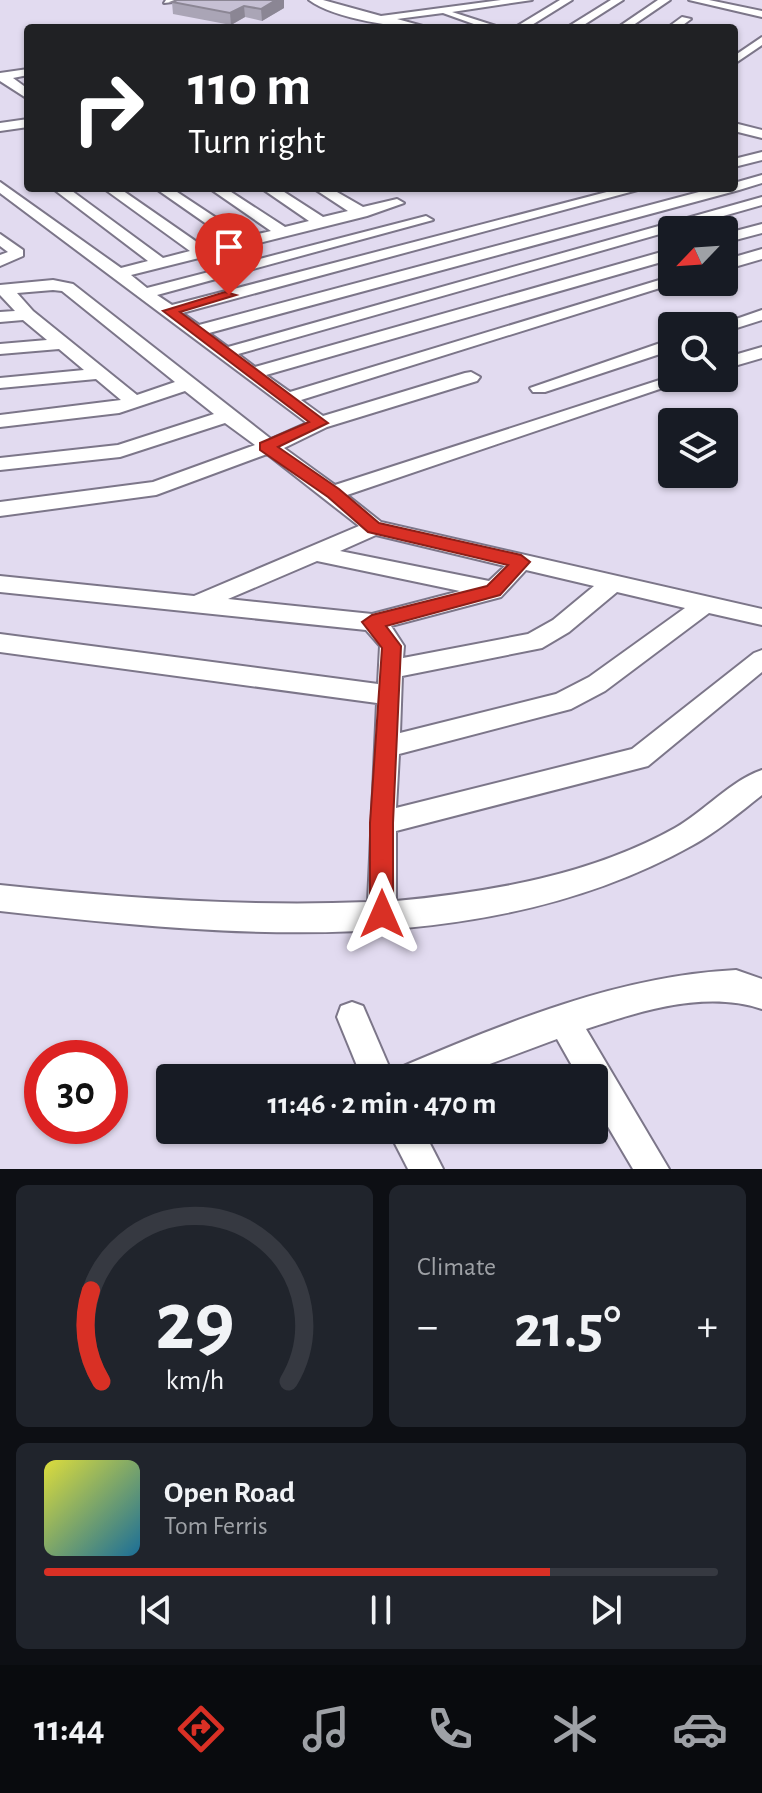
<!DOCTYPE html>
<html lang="en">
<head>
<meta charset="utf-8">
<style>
  body { margin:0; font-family:"Alegreya Sans",sans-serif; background:#20242c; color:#f1f3f6; height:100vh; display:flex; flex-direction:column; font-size:30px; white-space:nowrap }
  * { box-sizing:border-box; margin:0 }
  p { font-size:26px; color:#9ea1a6 }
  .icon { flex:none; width:44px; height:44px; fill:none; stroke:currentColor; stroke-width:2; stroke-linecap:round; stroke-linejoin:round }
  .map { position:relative; height:1169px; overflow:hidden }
  .details { display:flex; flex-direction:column; gap:16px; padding:16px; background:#0d0f14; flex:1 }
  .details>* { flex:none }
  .top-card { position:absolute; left:24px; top:24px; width:714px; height:168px; border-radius:8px; box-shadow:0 2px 6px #0004; background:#202124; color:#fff; overflow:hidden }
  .needle { width:52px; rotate:245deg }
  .buttons { position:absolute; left:658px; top:216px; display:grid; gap:16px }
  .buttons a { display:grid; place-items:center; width:80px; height:80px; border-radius:8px; background:#171b24; box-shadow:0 2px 6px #0004; font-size:40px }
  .speed { position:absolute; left:24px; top:1040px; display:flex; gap:16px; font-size:40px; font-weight:700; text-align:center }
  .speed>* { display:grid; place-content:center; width:104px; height:104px; border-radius:50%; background:#171b24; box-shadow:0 2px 6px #0004; line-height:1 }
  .speed .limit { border:12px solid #d22; background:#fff; color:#111 }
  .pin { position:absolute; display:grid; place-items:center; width:68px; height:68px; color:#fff; margin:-82px -34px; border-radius:50% 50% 50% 0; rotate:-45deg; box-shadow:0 0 8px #0007 }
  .pin .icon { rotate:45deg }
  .me { position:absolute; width:88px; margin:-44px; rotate:0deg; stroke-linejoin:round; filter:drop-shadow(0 0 6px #0008) }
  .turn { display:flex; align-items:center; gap:28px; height:168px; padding:0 32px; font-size:36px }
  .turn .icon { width:104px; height:104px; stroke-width:2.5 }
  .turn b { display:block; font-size:56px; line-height:68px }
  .big { font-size:60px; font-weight:700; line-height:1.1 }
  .details .card { flex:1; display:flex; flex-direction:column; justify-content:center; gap:12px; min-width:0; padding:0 28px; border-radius:12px; background:#20242c }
  .details .dial { align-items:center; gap:0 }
  .dial svg { height:208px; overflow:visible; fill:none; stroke:#363941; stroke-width:7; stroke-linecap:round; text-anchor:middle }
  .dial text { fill:#f1f3f6; stroke:none }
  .song { display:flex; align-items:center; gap:24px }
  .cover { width:96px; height:96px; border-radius:12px; background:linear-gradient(135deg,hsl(60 70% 55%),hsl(200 70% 35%)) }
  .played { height:8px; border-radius:4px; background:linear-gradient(90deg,#d93025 75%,#363941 75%) }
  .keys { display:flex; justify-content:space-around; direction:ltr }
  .heat { display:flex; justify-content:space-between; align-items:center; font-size:44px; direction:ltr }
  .details .tiles { flex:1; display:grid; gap:16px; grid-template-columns:1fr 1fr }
  .card:last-child { grid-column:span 2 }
  .trip { position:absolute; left:156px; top:1064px; width:452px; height:80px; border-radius:8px; background:#171b24; box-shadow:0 2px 6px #0004; font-weight:700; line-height:80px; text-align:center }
  .tabs { display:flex; height:128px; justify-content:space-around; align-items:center; background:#090b0e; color:#9ea1a6 }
  .tabs .icon { width:56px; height:56px }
  .tabs .active { color:#d93025 }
  .tabs b { font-size:36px; color:#f1f3f6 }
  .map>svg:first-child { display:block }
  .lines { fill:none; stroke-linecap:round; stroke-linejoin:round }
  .lane-casing { stroke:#7c7689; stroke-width:4 }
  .street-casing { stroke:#7c7689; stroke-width:4 }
  .lane { fill:#fff; fill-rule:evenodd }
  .street { fill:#fff; fill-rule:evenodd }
  .wall { fill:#aaa5b6 }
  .shaded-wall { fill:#8b8694 }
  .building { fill:#c6c0d4; stroke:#8b8694; stroke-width:2 }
  .route { fill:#d93025; stroke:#8d1f18; stroke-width:2 }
</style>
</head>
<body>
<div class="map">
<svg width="762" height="1169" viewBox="0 0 762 1169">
  <rect width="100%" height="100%" fill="#e2dbf0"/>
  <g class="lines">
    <defs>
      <polygon id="lane" points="166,0 191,0 164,3"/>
      <g id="street">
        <path d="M309,0H323L381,16L501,0H532L452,12L502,28H485L443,13L397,19L430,28C398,28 335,19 309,0Z"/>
        <polygon points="560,0 572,0 527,28 514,28"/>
        <polygon points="611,0 623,0 579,28 566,28"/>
        <polygon points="658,0 670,0 629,28 617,28"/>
        <polygon points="689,0 709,0 762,11 762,17"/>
        <polygon points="682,17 691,19 679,28 667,28"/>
        <polygon points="762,37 762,45 734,64 734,56"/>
        <polygon points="28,69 28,75 13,78 28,89 28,99 0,81 0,73"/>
        <polygon points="28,119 28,127 0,131 0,123"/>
        <polygon points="734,123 762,130 762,138 734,131"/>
        <polygon points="762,152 762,160 734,167 734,159"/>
        <path d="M762,175V183L739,190L209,333L228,347L762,197V205L238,354L255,367L672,249V259L266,375L290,392L666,278L672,276V282H679L301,400L323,416L465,373L471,372L480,377L477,381L327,427L284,448L335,485L672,376L692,378L347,495L381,522L762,609V625L709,613L605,691L571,709L399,754L396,808L632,749L754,653L762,650V672L648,766L396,831V901C491,892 591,875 675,828C705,811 730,781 762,770V795C740,812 717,832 693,845C485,962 227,936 0,911V885C123,898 244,907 368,902L377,703L0,652V634L378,684L380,646L366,630L0,592V576L194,596L359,526L267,454L156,495L0,516V502L153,482L255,445L225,423L120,457L0,470V458L118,445L214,414L185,391L119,413L0,427V415L121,400L96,379L0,388V378L84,370L59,349L0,354V344L47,340L23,320L0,322V312L15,311L0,295V285L53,280L73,284L271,439L307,423L0,193V182L121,268L148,261L52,188H68L163,258L190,251L103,188H119L204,247L231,241L155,188H171L245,237L271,231L209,188H225L285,227L309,221L261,188H278L323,217L348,211L313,188H330L363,207L397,199L404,203L367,216L131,275L147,288L426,216L433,220L157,295L172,305L622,188H645L182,313L199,325L714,188H734V183ZM53,290L62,291L175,382L137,395L33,311L17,293ZM376,535L505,566L489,581L340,551ZM317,561L460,591L372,614L228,599ZM526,570L594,586L553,620L528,634L403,658L404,646L391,626L501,597ZM617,592L685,608L589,677L556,694L400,733L402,676L542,648L569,632Z"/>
        <polygon points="762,224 762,233 724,243 724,234"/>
        <polygon points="0,234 23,250 23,256 0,266 0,255 8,252 0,246"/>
        <polygon points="762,249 762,259 724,270 724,260"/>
        <polygon points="762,310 762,320 724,332 724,326 716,326"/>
        <polygon points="672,339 672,350 545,392 533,392 530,388"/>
        <polygon points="762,347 762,358 724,369 724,358"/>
        <path d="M736,970L762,979V1009C705,990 641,1011 586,1029L669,1169H633L594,1103V1078H579L557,1039L452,1078H396L401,1067C508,1022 618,976 736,970Z"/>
        <polygon points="352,1002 363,1006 394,1078 362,1078 337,1017 341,1006"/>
        <polygon points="388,1130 423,1130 443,1169 408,1169"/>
      </g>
    </defs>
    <use href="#lane" class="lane-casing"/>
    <use href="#street" class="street-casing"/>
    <use href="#lane" class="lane"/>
    <use href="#street" class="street"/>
  </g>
  <polygon class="wall" points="175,0 284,0 284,8 262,21 245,17 231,25 173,14 172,2"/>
  <g class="shaded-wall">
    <polygon points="276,0 284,0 284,8 262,21 261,9"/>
    <polygon points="244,6 245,17 231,25 230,13"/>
  </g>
  <polygon class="building" points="177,0 276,0 261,9 244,6 230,13 172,2"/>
  <polygon class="route" points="225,292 236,295 180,312 328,423 278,447 339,489 379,523 521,555 530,562 500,595 386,626 401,646 393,823 393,914 390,922 382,926 373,922 370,914 370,823 382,648 362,622 372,615 487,586 508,565 368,532 328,497 260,450 260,443 309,422 163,311"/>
</svg>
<div class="buttons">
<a><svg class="needle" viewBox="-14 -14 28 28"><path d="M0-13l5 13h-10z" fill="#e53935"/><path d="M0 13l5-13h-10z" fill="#9ea1a6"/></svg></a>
<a><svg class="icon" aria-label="search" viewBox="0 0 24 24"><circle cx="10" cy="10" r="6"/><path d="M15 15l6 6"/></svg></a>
<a><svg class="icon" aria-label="layers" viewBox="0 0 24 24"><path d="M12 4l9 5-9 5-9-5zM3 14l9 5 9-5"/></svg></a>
</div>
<div class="speed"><div class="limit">30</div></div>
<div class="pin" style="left:229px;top:295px;background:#d93025"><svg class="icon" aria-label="arrive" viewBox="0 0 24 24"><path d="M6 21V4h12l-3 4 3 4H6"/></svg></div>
<svg class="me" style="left:382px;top:914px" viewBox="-20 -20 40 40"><path d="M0-17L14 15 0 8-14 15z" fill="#d93025" stroke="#fff" stroke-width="4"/></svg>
<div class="trip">11:46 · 2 min · 470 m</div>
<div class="top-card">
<div class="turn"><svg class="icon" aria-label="right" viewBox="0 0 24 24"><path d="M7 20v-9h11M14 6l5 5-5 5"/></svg><div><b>110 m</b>Turn right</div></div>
</div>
</div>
<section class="details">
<div class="tiles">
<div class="card dial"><svg viewBox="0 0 100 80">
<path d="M14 69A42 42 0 1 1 86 69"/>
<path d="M14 69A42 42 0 0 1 10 34" stroke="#d93025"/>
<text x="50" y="56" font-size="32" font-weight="700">29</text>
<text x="50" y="72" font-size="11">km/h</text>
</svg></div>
<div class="card"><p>Climate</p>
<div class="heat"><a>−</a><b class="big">21.5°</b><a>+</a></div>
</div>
<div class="card">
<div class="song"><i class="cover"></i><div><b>Open Road</b><p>Tom Ferris</p></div></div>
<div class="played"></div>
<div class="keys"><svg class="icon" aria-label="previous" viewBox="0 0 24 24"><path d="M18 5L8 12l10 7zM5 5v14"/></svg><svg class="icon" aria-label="pause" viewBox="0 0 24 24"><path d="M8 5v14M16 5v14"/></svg><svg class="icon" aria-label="next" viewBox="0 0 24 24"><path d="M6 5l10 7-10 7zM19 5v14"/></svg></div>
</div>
</div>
</section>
<nav class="tabs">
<b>11:44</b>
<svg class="icon active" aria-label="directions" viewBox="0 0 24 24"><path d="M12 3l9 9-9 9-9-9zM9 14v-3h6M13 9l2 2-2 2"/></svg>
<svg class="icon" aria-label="music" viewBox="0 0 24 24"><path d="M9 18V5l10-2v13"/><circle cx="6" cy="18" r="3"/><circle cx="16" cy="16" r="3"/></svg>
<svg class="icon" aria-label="phone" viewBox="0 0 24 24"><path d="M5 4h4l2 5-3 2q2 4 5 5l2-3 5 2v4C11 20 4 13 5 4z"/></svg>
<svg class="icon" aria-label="climate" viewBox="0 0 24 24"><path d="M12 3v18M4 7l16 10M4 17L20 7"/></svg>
<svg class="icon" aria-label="car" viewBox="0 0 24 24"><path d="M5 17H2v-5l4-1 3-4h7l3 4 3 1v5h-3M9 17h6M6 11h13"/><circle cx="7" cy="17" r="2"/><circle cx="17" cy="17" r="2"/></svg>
</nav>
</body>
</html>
